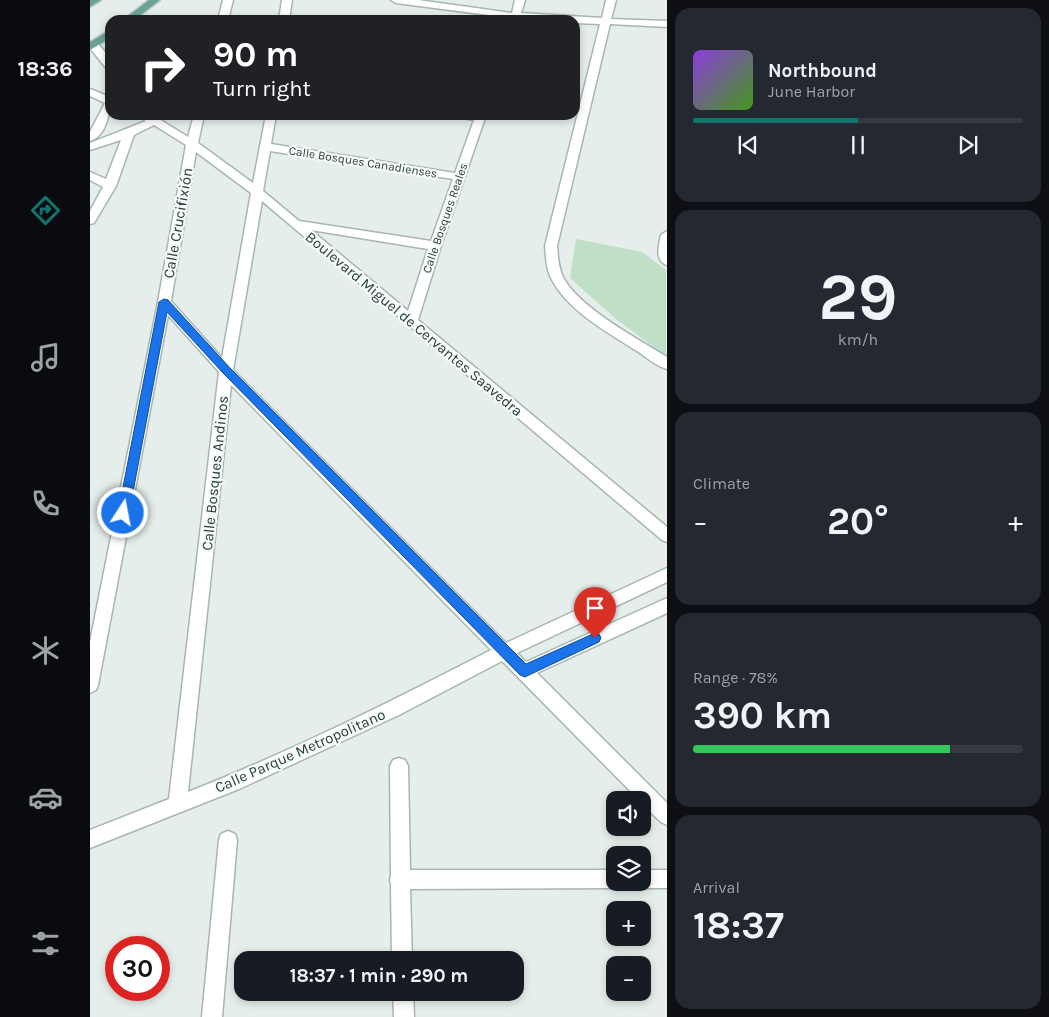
<!DOCTYPE html>
<html lang="en">
<head>
<meta charset="utf-8">
<style>
  body { margin:0; font-family:Karla,sans-serif; background:#242831; color:#f1f3f6; height:100vh; display:flex; flex-direction:column; font-size:19px; white-space:nowrap }
  * { box-sizing:border-box; margin:0 }
  p { font-size:16px; color:#9ea1a6 }
  .icon { flex:none; width:28px; height:28px; fill:none; stroke:currentColor; stroke-width:2; stroke-linecap:round; stroke-linejoin:round }
  .map { position:relative; flex:1; overflow:hidden }
  .drawer { display:flex; flex-direction:column; gap:8px; padding:8px; background:#0d0f14; width:382px }
  .drawer>* { flex:none }
  .top-card { position:absolute; left:15px; top:15px; width:475px; height:105px; border-radius:15px; box-shadow:0 2px 8px #0003; background:#202124; color:#fff; overflow:hidden }
  .tools { position:absolute; left:516px; top:791px; display:grid; gap:10px }
  .tools a { display:grid; place-items:center; width:45px; height:45px; border-radius:10px; background:#171b24; box-shadow:0 2px 8px #0003; font-size:25px }
  .speed { position:absolute; left:15px; top:936px; display:flex; gap:10px; font-size:25px; font-weight:700; text-align:center }
  .speed>* { display:grid; place-content:center; width:65px; height:65px; border-radius:50%; background:#171b24; box-shadow:0 2px 8px #0003; line-height:1 }
  .speed .limit { border:8px solid #d22; background:#fff; color:#111 }
  .pin { position:absolute; display:grid; place-items:center; width:42px; height:42px; color:#fff; margin:-51px -21px; border-radius:50% 50% 50% 0; rotate:-45deg; box-shadow:0 0 5px #0007 }
  .pin .icon { rotate:45deg }
  .me { position:absolute; width:55px; margin:-28px; rotate:11deg; stroke-linejoin:round; filter:drop-shadow(0 0 4px #0008) }
  .turn { display:flex; align-items:center; gap:18px; height:105px; padding:0 25px; font-size:22px }
  .turn .icon { width:65px; height:65px; stroke-width:2.5 }
  .turn b { display:block; font-size:35px; line-height:42px }
  .big { font-size:38px; font-weight:700; line-height:1.1 }
  .drawer .card { flex:1; display:flex; flex-direction:column; justify-content:center; gap:8px; min-width:0; padding:0 18px; border-radius:15px; background:#242831 }
  .drawer .dial { align-items:center; gap:0 }
  .dial b { font-size:65px; line-height:1 }
  .song { display:flex; align-items:center; gap:15px }
  .cover { width:60px; height:60px; border-radius:8px; background:linear-gradient(135deg,hsl(270 70% 55%),hsl(100 70% 35%)) }
  .played { height:5px; border-radius:2px; background:linear-gradient(90deg,#0f766e 50%,#363941 50%) }
  .keys { display:flex; justify-content:space-around; direction:ltr }
  .heat { display:flex; justify-content:space-between; align-items:center; font-size:28px; direction:ltr }
  .charge { height:8px; border-radius:4px; background:linear-gradient(90deg,#34c759 78%,#363941 0) }
  .trip { position:absolute; left:144px; top:951px; width:290px; height:50px; border-radius:15px; background:#171b24; box-shadow:0 2px 8px #0003; font-weight:700; line-height:50px; text-align:center }
  main { display:flex; flex:1; min-height:0 }
  .tab-bar { display:flex; flex-direction:column; width:90px; justify-content:space-around; align-items:center; background:#090b0e; color:#9ea1a6 }
  .tab-bar .icon { width:35px; height:35px }
  .tab-bar .on { color:#0f766e }
  .tab-bar b { font-size:22px; color:#f1f3f6 }
  .map>svg:first-child { display:block }
  .green { fill:#bfdfc7 }
  .lines { fill:none; stroke-linecap:round; stroke-linejoin:round }
  .street-casing { stroke:#a7b6b1; stroke-width:3 }
  .primary-casing { stroke:#c2cac8; stroke-width:3 }
  .street { fill:#fff; fill-rule:evenodd }
  .primary { fill:#6aa395; fill-rule:evenodd }
  .route { fill:#1a73e8; stroke:#114b97 }
  .labels { text-anchor:middle; stroke-width:4.5; stroke-linejoin:round; paint-order:stroke }
  .far-street-label { font-size:12px; fill:#244039; stroke:#f6faf8 }
  .street-label { font-size:15px; fill:#244039; stroke:#f6faf8 }
</style>
</head>
<body>
<main>
<nav class="tab-bar">
<b>18:36</b>
<svg class="icon on" aria-label="directions" viewBox="0 0 24 24"><path d="M12 3l9 9-9 9-9-9zM9 14v-3h6M13 9l2 2-2 2"/></svg>
<svg class="icon" aria-label="music" viewBox="0 0 24 24"><path d="M9 18V5l10-2v13"/><circle cx="6" cy="18" r="3"/><circle cx="16" cy="16" r="3"/></svg>
<svg class="icon" aria-label="phone" viewBox="0 0 24 24"><path d="M5 4h4l2 5-3 2q2 4 5 5l2-3 5 2v4C11 20 4 13 5 4z"/></svg>
<svg class="icon" aria-label="climate" viewBox="0 0 24 24"><path d="M12 3v18M4 7l16 10M4 17L20 7"/></svg>
<svg class="icon" aria-label="car" viewBox="0 0 24 24"><path d="M5 17H2v-5l4-1 3-4h7l3 4 3 1v5h-3M9 17h6M6 11h13"/><circle cx="7" cy="17" r="2"/><circle cx="17" cy="17" r="2"/></svg>
<svg class="icon" aria-label="filters" viewBox="0 0 24 24"><path d="M4 7h16M4 17h16"/><circle cx="9" cy="7" r="2"/><circle cx="15" cy="17" r="2"/></svg>
</nav>
<div class="map">
<svg width="577" height="1017" viewBox="0 0 577 1017">
  <rect width="100%" height="100%" fill="#e5eeea"/>
  <polygon class="green" points="486,239 552,252 576,270 576,356 526,319 480,278"/>
  <g class="lines">
    <defs>
      <g id="street">
        <polygon points="133,0 143,0 138,20 128,20"/>
        <polygon points="192,0 202,0 199,20 189,20"/>
        <path d="M301,0H328L422,13L425,0H435L431,13L512,18L516,0H526L521,19L577,21V27L520,24L467,246C468,256 468,267 473,277C488,307 548,339 577,357V369C566,366 556,357 547,351C517,332 476,310 460,276C456,267 456,256 455,246L510,24L485,23V20H420L421,18L306,3Z"/>
        <path d="M3,42C14,46 20,59 20,69L16,68L0,48V43Z"/>
        <path d="M0,89L20,97C20,112 17,136 0,141V132L15,103L0,96Z"/>
        <path d="M47,115H66L69,119L98,137L104,115H114L108,143L163,183L176,115H186L181,144L365,173L384,120L367,117L366,115H396L351,246L328,320L577,527V542L572,540L172,201L143,370L416,643L577,568V582L427,653L436,662L577,598V613L447,673L577,803V825L571,822L552,804V800H549L412,661L309,715L149,789L0,848V830L79,799L129,372L78,315L8,685L6,690L0,693V642L68,302L96,145L64,125L44,135L26,186L4,223L0,224V211L13,187L0,180V172L16,179L31,140L0,150V143L56,121ZM180,151L363,179L341,241L209,221L173,191ZM106,152L161,193L132,358L81,301ZM221,230L338,249L318,311ZM141,385L401,650C302,701 202,751 98,792Z"/>
        <path d="M577,231V265C564,261 569,244 571,235Z"/>
        <polygon points="309,758 315,760 318,766 320,870 525,870 525,882 533,882 532,886 525,888 320,889 322,960 302,960 301,884 300,880 301,876 300,766 303,760"/>
        <polygon points="138,831 145,834 147,840 132,1017 112,1017 129,840 131,834"/>
        <polygon points="552,870 577,870 577,888 552,888 545,886 544,882 552,882"/>
        <polygon points="303,992 323,992 324,1017 304,1017"/>
      </g>
      <g id="primary">
        <polygon points="0,0 11,0 0,7"/>
        <polygon points="59,0 70,0 44,20 33,20"/>
        <polygon points="20,30 20,38 0,50 0,42"/>
      </g>
    </defs>
    <use href="#street" class="street-casing"/>
    <use href="#primary" class="primary-casing"/>
    <use href="#street" class="street"/>
    <use href="#primary" class="primary"/>
  </g>
  <polygon class="route" points="74,299 78,300 140,368 436,664 505,633 509,634 511,638 509,642 439,675 435,677 430,675 133,373 77,312 39,513 37,516 29,516 28,513 69,302"/>
  <g class="labels">
    <g class="far-street-label">
      <text transform="translate(273 162) rotate(9)" y="4">Calle Bosques Canadienses</text>
      <text transform="translate(355 218) rotate(-71)" y="4">Calle Bosques Reales</text>
    </g>
    <g class="street-label">
      <text transform="translate(88 223) rotate(-80)" y="5">Calle Crucifixión</text>
      <text transform="translate(324 324) rotate(40)" y="5">Boulevard Miguel de Cervantes Saavedra</text>
      <text transform="translate(125 473) rotate(-84)" y="5">Calle Bosques Andinos</text>
      <text transform="translate(210 751) rotate(-24)" y="5">Calle Parque Metropolitano</text>
    </g>
  </g>
</svg>
<div class="tools">
<a><svg class="icon" aria-label="sound" viewBox="0 0 24 24"><path d="M4 9h4l5-4v14l-5-4H4zM17 9q2 3 0 6"/></svg></a>
<a><svg class="icon" aria-label="layers" viewBox="0 0 24 24"><path d="M12 4l9 5-9 5-9-5zM3 14l9 5 9-5"/></svg></a>
<a>+</a>
<a>−</a>
</div>
<div class="speed"><div class="limit">30</div></div>
<div class="pin" style="left:505px;top:638px;background:#d93025"><svg class="icon" aria-label="arrive" viewBox="0 0 24 24"><path d="M6 21V4h12l-3 4 3 4H6"/></svg></div>
<svg class="me" style="left:33px;top:513px" viewBox="-20 -20 40 40"><circle r="17" fill="#1a73e8" stroke="#fff" stroke-width="3"/><path d="M0-11L8 9 0 5-8 9z" fill="#fff"/></svg>
<div class="trip">18:37 · 1 min · 290 m</div>
<div class="top-card">
<div class="turn"><svg class="icon" aria-label="right" viewBox="0 0 24 24"><path d="M7 20v-9h11M14 6l5 5-5 5"/></svg><div><b>90 m</b>Turn right</div></div>
</div>
</div>
<section class="drawer">
<div class="card">
<div class="song"><i class="cover"></i><div><b>Northbound</b><p>June Harbor</p></div></div>
<div class="played"></div>
<div class="keys"><svg class="icon" aria-label="previous" viewBox="0 0 24 24"><path d="M18 5L8 12l10 7zM5 5v14"/></svg><svg class="icon" aria-label="pause" viewBox="0 0 24 24"><path d="M8 5v14M16 5v14"/></svg><svg class="icon" aria-label="next" viewBox="0 0 24 24"><path d="M6 5l10 7-10 7zM19 5v14"/></svg></div>
</div>
<div class="card dial"><b>29</b><p>km/h</p></div>
<div class="card"><p>Climate</p>
<div class="heat"><a>−</a><b class="big">20°</b><a>+</a></div>
</div>
<div class="card"><p>Range · 78%</p><b class="big">390 km</b><div class="charge"></div></div>
<div class="card"><p>Arrival</p><b class="big">18:37</b></div>
</section>
</main>
</body>
</html>
